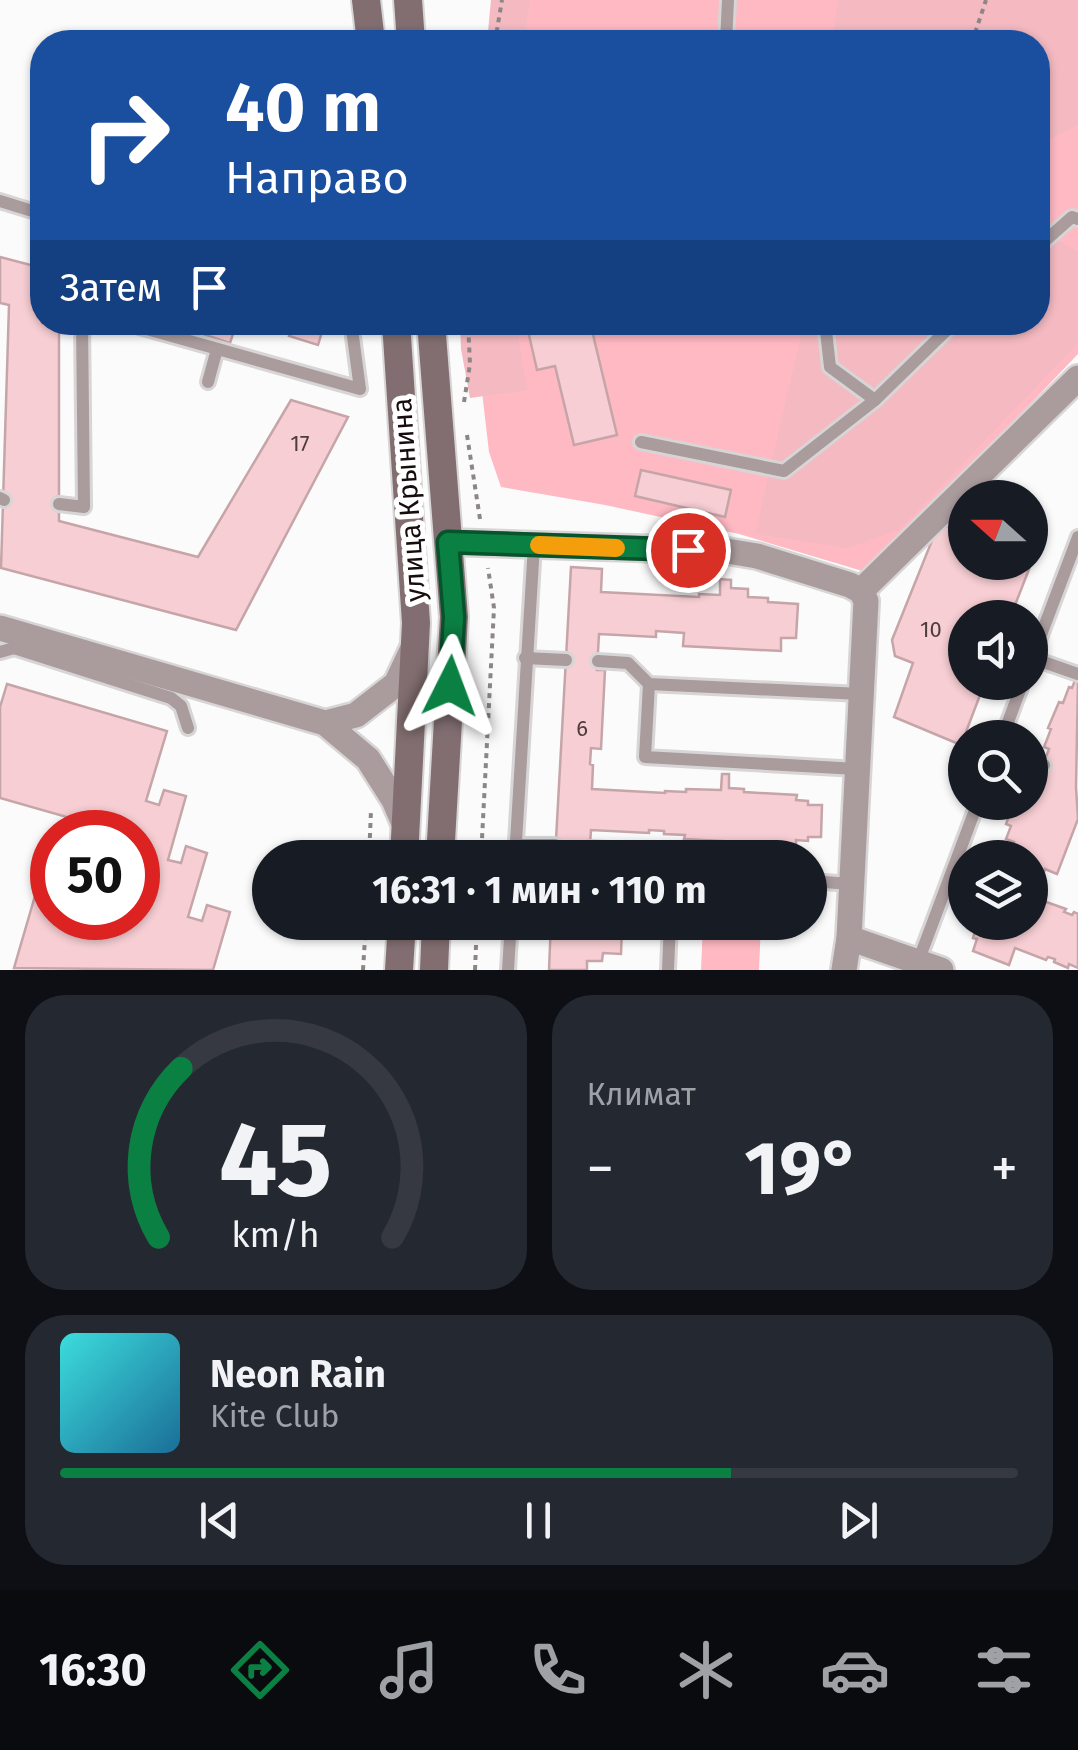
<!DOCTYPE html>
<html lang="ru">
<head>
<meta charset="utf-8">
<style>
  body { margin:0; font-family:"Fira Sans",sans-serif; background:#242831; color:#f1f3f6; height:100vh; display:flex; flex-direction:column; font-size:38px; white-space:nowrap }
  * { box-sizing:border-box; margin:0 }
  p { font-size:32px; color:#9ea1a6 }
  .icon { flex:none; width:55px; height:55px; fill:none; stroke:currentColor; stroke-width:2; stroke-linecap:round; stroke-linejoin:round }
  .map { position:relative; height:970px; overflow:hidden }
  .drawer { display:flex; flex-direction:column; gap:25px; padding:25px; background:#0d0f14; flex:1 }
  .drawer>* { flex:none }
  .guide { position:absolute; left:30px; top:30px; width:1020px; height:305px; border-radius:40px; box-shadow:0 2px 8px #0004; background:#1a4fa0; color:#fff; overflow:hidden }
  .needle { width:65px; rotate:291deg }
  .tools { position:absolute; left:948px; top:480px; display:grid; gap:20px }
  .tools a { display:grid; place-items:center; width:100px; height:100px; border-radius:50%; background:#171b24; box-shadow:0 2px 8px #0004; font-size:50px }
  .speed { position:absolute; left:30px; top:810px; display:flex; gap:20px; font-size:50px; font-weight:700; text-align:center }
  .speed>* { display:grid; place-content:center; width:130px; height:130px; border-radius:50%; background:#171b24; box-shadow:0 2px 8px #0004; line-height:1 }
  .speed .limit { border:15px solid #d22; background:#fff; color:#111 }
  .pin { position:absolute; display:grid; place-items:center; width:85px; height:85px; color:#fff; margin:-42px; border:5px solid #fff; border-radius:50%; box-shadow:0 2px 10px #0007 }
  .me { position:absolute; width:110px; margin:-55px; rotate:3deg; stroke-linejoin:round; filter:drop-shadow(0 0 8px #0008) }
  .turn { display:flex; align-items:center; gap:35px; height:210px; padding:0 30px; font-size:45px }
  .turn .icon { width:130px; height:130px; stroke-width:2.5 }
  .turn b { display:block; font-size:70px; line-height:85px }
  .then { display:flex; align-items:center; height:95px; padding:0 30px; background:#0003; gap:20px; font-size:38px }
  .big { font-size:75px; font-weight:700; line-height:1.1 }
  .drawer .tile { flex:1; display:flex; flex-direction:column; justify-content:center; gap:15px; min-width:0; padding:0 35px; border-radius:40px; background:#242831 }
  .drawer .dial { align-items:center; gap:0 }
  .dial svg { height:260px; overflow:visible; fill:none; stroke:#363941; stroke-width:7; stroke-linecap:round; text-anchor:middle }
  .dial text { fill:#f1f3f6; stroke:none }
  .song { display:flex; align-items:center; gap:30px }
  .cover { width:120px; height:120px; border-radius:15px; background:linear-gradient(135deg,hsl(180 70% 55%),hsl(200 70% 35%)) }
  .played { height:10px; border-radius:5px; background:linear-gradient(90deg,#0b8043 70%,#363941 70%) }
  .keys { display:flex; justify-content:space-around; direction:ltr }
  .heat { display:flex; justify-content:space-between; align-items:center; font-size:55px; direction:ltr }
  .drawer .tiles { flex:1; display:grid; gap:25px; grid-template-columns:1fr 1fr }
  .tile:last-child { grid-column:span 2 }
  .trip { position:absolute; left:252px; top:840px; width:575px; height:100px; border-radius:50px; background:#171b24; box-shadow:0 2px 8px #0004; font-weight:700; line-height:100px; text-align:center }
  .dock { display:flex; height:160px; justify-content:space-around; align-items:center; background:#090b0e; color:#9ea1a6 }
  .dock .icon { width:70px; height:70px }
  .dock .current { color:#0b8043 }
  .dock b { font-size:45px; color:#f1f3f6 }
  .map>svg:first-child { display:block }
  .green { fill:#ffb9c3 }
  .forest { fill:#f4b9c1 }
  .building { fill:#f6ced3; stroke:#c6a5a9; stroke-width:2.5 }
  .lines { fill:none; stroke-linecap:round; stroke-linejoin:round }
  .service-casing { stroke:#d7d5d5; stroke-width:18 }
  .minor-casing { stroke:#d7d5d5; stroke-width:30 }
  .secondary-casing { stroke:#d7d5d5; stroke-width:32 }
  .path { stroke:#8c8687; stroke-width:4; stroke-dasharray:5 5; stroke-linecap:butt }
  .service { stroke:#aa9b9d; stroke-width:12 }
  .minor { stroke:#aa9b9d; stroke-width:25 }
  .secondary { stroke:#826e70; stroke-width:28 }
  .route-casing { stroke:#07532c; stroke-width:25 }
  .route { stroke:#0b8043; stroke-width:18 }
  .slow { stroke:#f59e0b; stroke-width:18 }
  .labels { text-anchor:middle; stroke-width:10; stroke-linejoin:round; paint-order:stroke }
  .number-label { font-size:22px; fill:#4f3c3f }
  .street-label { font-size:28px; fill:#170c0e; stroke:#fff }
</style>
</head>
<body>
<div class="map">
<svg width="1078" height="970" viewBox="0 0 1078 970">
  <rect width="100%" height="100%" fill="#fbfbfb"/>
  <g class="green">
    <polygon points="511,0 1078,0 1078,354 869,573 739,534 605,505 501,487 489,452 474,323 1038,322 1038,42 504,42"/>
    <polygon points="703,923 761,923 759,970 701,970"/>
  </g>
  <g class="forest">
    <polygon points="491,0 530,0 524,42 487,42"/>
    <polygon points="838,0 1078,0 1078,125 1038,145 1038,42 832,42"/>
    <polygon points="1038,190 1051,236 1078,252 1078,343 900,529 848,548 755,534 804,323 1038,322"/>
    <polygon points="460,323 516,323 527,390 470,398 461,349"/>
  </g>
  <g class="building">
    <polygon points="0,257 42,268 42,322 59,322 59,521 198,557 291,400 348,417 236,630 1,568 9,305 0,303"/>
    <polygon points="165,322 237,322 230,343"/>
    <polygon points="293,322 325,322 318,345 289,336"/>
    <polygon points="526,322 590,322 617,435 574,445 555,366 537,370"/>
    <polygon points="641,470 731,490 725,517 635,496"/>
    <polygon points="939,523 965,533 965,562 1030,562 1030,558 1033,559 1010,618 965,618 965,682 985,682 961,745 894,717 913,663 895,656 892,640"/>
    <polygon points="571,567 602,569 601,592 699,597 699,594 720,595 720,579 731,580 731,588 748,589 748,597 768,598 768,602 798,604 796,638 781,638 781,651 683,646 684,633 656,631 656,637 599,634 597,670 605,670 601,749 591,748 590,764 593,765 592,789 665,793 665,791 686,792 686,789 721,790 722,774 729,774 729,788 744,789 744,792 797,795 796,800 808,801 808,805 822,805 821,837 808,837 808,841 796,840 796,845 684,839 685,835 664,834 664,831 649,830 649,833 591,830 589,858 555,858"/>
    <polygon points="1076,678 1078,679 1076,787 1078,819 1057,874 1045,869 1035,898 1066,909 1064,912 1072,915 1074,912 1078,914 1078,968 1069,964 1068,968 1054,962 1055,959 1048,957 1046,960 1015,948 1009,965 973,951 977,939 973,938 978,922 1030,922 1030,858 1008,858 1014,842 1006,839 1011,826 1006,824 1014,802 1030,802 1030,782 1036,784 1049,749 1044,747 1051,729 1048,728 1059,702 1063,703 1069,687 1072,688"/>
    <polygon points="7,684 167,731 146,801 159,805 164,790 186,796 168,860 181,863 186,846 207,853 188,917 202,921 207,905 230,912 213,970 14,968 51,841 52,918 138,918 138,832 78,832 81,821 0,798 0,707"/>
    <polygon points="551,922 603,922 603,928 622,929 621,954 603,953 602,961 587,961 587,970 549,970"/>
  </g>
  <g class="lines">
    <defs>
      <g id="service">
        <polyline points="726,42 728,0"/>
        <polyline points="0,201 42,214"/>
        <polyline points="1038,247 1072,217 1078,219"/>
        <polyline points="122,322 360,389 351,322"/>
        <polyline points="825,322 830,367 875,400"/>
        <polyline points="208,382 217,349"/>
        <polyline points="641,442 784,471 875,400 955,322"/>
        <polyline points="0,498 4,500"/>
        <polyline points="59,504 84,507 82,322"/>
        <polyline points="0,652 14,648 171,698 181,706 188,728"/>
        <polyline points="525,658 566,660"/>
        <polyline points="1032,658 1078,674"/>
        <polyline points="598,661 628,663 649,684 861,694"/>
        <polyline points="1030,664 1078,537"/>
        <polyline points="649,684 645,757 857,769"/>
        <polyline points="1002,738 1023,682"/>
        <polyline points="1030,760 1044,765"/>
        <polyline points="515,845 555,845"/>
        <polyline points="590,848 640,851 649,858"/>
        <polyline points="515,858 534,545"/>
        <polyline points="810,881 851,884"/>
        <polyline points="918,962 978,802"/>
        <polyline points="508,970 511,922"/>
        <polyline points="668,970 670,922"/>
      </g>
      <g id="minor">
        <polyline points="448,542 727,551 757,556 850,585 861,591 866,601 849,938 844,970"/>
        <polyline points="861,591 1078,378"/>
        <polyline points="0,628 325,723 368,759 394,800 406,828"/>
        <polyline points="325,723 356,715 396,684 413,648"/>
        <polyline points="849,938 941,970"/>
      </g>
      <g id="secondary">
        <polyline points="366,0 371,42"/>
        <polyline points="408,0 411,42"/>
        <polyline points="396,322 416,623 404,858"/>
        <polyline points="431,322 454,617 440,858"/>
        <polyline points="399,970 402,922"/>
        <polyline points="434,970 436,922"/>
      </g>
    </defs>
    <use href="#service" class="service-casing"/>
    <use href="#minor" class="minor-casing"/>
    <use href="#secondary" class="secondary-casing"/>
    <g class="path">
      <polyline points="495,42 502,0"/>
      <polyline points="972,42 986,0"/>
      <polyline points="464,402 470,364 468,322"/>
      <polyline points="467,435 480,519"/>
      <polyline points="369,858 371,811"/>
      <polyline points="473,858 474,844 481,843"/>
      <polyline points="481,858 494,608 488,568"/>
      <polyline points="363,970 366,922"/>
      <polyline points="475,970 477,922"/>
    </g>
    <use href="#service" class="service"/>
    <use href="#minor" class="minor"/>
    <use href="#secondary" class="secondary"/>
  </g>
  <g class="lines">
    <defs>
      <polyline id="route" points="450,686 454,617 448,542 688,550"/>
    </defs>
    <use href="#route" class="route-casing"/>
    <use href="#route" class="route"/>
    <polyline class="slow" points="539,545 616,548"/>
  </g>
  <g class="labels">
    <g class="number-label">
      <text x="300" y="451">17</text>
      <text x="931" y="637">10</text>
      <text x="582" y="736">6</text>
    </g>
    <g class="street-label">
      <text transform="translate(408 500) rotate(-94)" y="10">улица Крынина</text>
    </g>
  </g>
</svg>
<div class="tools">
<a><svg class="needle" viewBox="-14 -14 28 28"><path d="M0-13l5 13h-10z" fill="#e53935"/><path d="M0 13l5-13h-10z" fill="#9ea1a6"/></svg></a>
<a><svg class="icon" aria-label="sound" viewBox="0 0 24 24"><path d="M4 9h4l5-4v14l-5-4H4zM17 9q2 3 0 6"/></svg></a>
<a><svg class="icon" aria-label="search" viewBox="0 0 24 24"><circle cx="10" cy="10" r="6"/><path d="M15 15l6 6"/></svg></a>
<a><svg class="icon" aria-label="layers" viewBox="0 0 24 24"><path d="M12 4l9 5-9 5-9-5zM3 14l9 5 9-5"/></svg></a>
</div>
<div class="speed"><div class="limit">50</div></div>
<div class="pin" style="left:688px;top:550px;background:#d93025"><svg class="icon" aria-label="arrive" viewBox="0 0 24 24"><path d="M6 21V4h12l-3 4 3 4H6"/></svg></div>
<svg class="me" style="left:450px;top:686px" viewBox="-20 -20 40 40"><path d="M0-17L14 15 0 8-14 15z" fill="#0b8043" stroke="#fff" stroke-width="4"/></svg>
<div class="trip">16:31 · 1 мин · 110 m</div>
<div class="guide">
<div class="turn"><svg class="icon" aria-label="right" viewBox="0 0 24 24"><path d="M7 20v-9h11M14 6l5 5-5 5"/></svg><div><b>40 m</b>Направо</div></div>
<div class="then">Затем<svg class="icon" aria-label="arrive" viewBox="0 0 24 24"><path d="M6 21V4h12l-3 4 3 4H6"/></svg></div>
</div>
</div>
<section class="drawer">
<div class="tiles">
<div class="tile dial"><svg viewBox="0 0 100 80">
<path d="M14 69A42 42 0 1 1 86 69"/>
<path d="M14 69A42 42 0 0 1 21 17" stroke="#0b8043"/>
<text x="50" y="56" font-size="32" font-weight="700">45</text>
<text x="50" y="72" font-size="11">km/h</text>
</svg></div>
<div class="tile"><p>Климат</p>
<div class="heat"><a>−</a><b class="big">19°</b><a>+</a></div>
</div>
<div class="tile">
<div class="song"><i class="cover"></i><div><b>Neon Rain</b><p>Kite Club</p></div></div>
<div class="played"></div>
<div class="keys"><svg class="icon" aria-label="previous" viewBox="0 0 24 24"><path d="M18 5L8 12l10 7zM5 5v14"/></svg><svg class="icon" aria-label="pause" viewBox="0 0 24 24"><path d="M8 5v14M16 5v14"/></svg><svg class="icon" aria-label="next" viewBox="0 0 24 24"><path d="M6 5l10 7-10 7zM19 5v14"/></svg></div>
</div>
</div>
</section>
<nav class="dock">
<b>16:30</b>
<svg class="icon current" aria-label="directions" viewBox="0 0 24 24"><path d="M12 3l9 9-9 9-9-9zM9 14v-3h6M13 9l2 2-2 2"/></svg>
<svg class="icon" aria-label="music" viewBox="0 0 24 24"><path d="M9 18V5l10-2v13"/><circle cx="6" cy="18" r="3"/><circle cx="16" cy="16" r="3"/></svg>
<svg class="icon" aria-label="phone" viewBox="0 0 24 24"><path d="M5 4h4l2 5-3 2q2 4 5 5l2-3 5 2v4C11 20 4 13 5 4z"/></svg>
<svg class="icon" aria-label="climate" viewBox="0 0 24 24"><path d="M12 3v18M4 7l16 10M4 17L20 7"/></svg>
<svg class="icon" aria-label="car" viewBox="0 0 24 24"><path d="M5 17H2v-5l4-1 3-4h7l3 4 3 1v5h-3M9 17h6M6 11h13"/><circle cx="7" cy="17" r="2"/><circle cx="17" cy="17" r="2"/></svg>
<svg class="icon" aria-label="filters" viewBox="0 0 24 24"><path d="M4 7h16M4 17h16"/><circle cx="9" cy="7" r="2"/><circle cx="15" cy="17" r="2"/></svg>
</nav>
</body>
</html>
